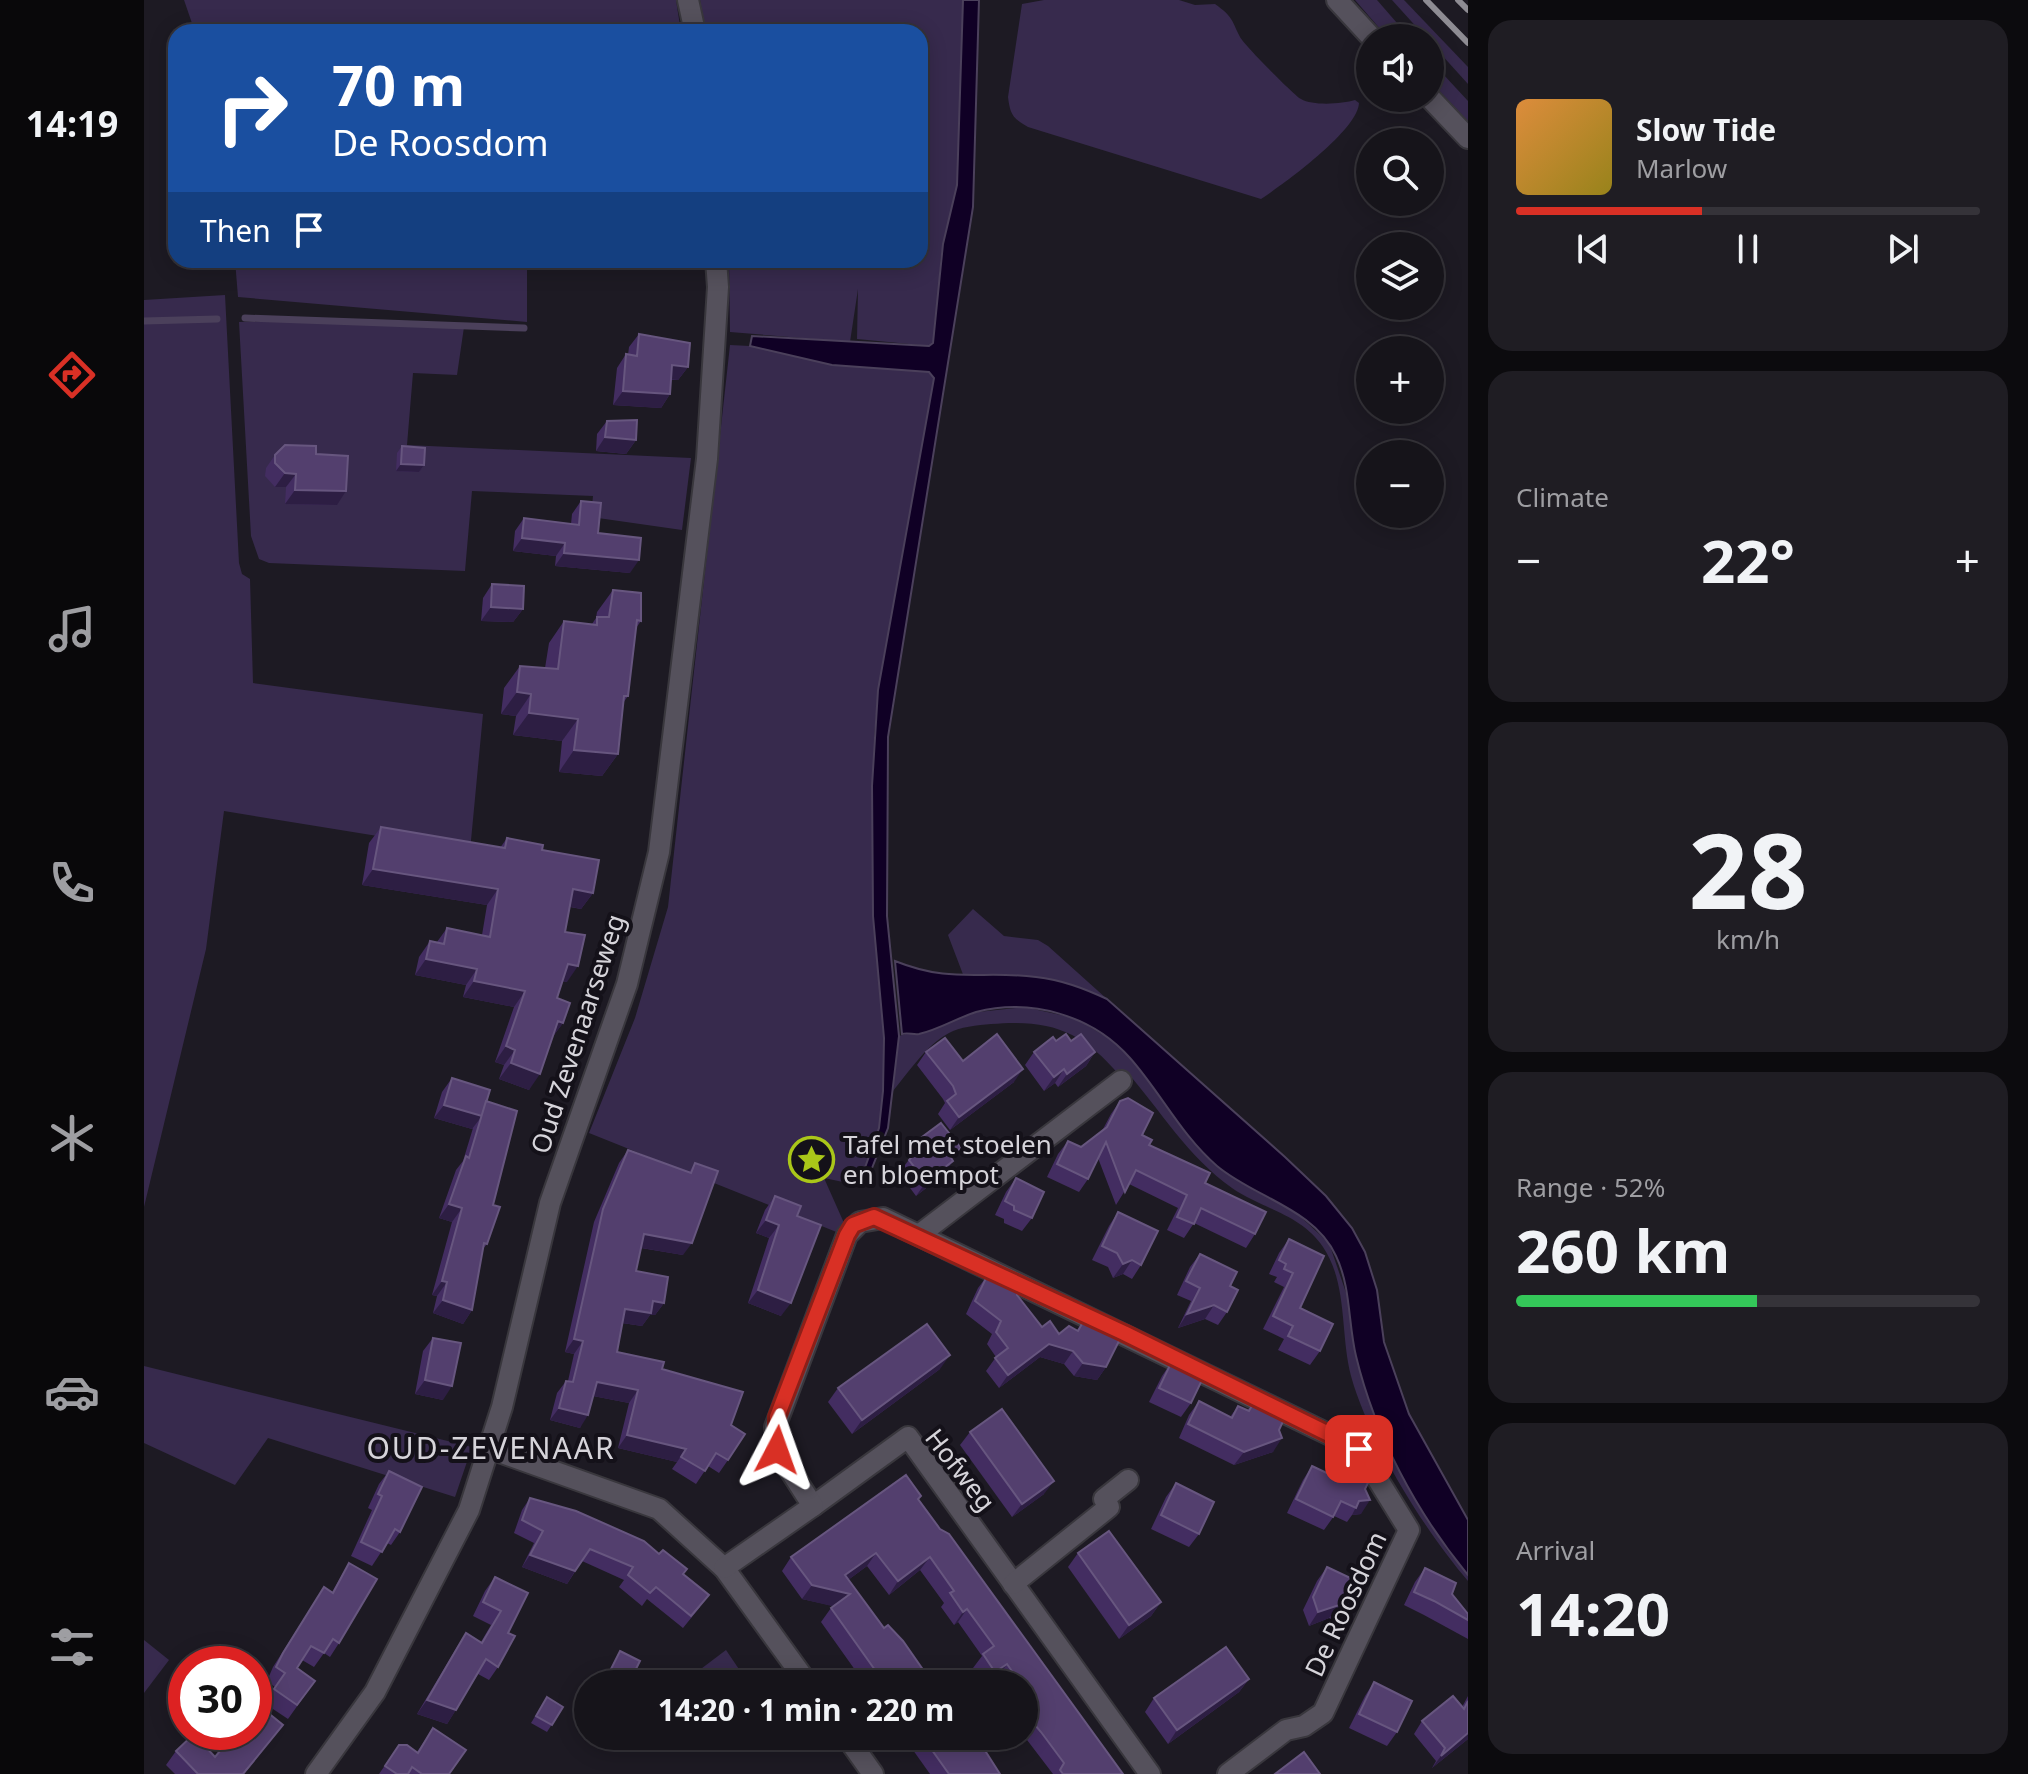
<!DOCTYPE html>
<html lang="en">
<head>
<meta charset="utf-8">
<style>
  body { margin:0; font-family:"Noto Sans",sans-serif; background:#1f1d23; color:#f1f3f6; height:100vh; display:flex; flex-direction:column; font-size:30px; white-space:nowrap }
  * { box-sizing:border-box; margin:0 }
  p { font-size:26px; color:#9e9ea2 }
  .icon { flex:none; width:44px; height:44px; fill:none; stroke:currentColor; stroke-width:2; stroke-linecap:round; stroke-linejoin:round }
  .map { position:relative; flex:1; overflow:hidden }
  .sheet { display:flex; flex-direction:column; gap:20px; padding:20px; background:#0c0b0e; width:560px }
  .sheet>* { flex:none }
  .hud { position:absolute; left:24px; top:24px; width:760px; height:244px; border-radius:24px; box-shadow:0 4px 20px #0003,0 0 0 2px #353339; background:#1a4fa0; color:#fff; overflow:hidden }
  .controls { position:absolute; left:1212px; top:24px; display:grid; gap:16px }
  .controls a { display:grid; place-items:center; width:88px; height:88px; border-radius:50%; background:#16141a; box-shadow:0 4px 20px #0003,0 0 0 2px #353339; font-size:40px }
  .speed { position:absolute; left:24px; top:1646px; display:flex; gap:16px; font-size:40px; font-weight:700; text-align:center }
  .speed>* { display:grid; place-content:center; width:104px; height:104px; border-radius:50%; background:#16141a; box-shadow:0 4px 20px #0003,0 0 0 2px #353339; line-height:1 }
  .speed .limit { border:12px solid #d22; background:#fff; color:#111 }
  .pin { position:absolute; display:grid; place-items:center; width:68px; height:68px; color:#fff; margin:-34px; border-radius:16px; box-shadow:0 4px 12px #0006 }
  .me { position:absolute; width:88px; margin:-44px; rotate:4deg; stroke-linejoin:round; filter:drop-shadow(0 0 6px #0008) }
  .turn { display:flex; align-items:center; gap:28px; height:168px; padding:0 32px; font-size:36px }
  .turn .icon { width:104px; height:104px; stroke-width:2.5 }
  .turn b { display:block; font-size:56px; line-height:68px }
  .then { display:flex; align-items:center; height:76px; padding:0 32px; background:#0003; gap:16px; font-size:30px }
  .big { font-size:60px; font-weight:700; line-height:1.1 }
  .sheet .card { flex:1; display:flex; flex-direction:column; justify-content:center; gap:12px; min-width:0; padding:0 28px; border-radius:24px; background:#1f1d23 }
  .sheet .dial { align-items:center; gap:0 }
  .dial b { font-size:104px; line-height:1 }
  .song { display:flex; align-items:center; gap:24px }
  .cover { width:96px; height:96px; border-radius:12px; background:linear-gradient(135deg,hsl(30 70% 55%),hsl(50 70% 35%)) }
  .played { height:8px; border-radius:4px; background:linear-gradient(90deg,#d93025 40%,#353339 40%) }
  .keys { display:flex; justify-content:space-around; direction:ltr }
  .heat { display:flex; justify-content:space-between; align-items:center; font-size:44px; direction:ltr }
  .charge { height:12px; border-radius:6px; background:linear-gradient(90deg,#34c759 52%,#353339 0) }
  .trip { position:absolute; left:430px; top:1670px; width:464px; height:80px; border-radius:40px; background:#16141a; box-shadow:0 4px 20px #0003,0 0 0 2px #353339; font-weight:700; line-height:80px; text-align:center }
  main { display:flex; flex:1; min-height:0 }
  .dock { display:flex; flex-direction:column; width:144px; justify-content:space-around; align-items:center; background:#09080a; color:#9e9ea2 }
  .dock .icon { width:56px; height:56px }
  .dock .active { color:#d93025 }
  .dock b { font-size:36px; color:#f1f3f6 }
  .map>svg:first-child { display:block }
  .green { fill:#372a4d }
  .water { fill:#100025; stroke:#4b405b; stroke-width:2 }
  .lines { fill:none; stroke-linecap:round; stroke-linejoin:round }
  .stream { stroke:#4b405b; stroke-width:7 }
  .minor-casing { stroke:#39373d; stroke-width:24 }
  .tertiary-casing { stroke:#39373d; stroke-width:24 }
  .minor { stroke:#55515c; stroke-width:20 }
  .tertiary { stroke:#55515c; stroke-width:20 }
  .rail { stroke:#8e8c93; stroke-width:6 }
  .wall { fill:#432d61 }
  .shaded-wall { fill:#2d1e43 }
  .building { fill:#533f6e; stroke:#67567f; stroke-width:2 }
  .route-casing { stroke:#8d1f18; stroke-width:20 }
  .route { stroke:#d93025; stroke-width:14 }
  .labels { text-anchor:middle; stroke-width:8; stroke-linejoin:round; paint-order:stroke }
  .street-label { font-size:26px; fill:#d6d4da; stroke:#141119 }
  .poi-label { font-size:26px; fill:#d6d4da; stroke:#141119; text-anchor:start }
  .quarter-label { font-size:30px; letter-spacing:2px; fill:#d6d4da; stroke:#141119 }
</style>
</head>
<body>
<main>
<nav class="dock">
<b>14:19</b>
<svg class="icon active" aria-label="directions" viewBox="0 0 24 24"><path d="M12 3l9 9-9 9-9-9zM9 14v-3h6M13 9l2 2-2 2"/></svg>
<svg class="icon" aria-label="music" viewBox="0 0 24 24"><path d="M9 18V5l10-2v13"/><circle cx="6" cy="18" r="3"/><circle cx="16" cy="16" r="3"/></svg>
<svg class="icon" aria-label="phone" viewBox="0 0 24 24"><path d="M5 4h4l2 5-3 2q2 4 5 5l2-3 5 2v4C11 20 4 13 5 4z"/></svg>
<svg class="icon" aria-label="climate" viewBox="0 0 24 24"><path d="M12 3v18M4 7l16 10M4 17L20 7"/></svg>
<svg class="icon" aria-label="car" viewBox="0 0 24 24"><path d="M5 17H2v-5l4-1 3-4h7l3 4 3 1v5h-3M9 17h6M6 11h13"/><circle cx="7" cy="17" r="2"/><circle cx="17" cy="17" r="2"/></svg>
<svg class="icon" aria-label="filters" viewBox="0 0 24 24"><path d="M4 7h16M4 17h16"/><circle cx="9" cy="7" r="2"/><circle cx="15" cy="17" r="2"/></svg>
</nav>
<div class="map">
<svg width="1324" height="1774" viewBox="0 0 1324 1774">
  <rect width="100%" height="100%" fill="#1d1a23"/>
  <g class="green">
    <polygon points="40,0 532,0 537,32 51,32"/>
    <polygon points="556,0 819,0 813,185 797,255 791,338 786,346 713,339 714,289 706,342 586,332 585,260 776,260 776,32 562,32"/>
    <path d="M900,0H1035L1051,5L1071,4C1089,17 1087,19 1096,37C1100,45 1150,95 1157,99C1169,106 1198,104 1211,100L1215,103C1214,130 1140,184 1117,199L884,127C869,119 866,114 864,97L878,4Z"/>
    <polygon points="1211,0 1233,0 1266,38 1244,38"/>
    <polygon points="1248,0 1260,0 1324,67 1324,84"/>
    <polygon points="1286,60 1324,101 1324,121 1286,81"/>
    <polygon points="91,260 383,260 383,322 94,297"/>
    <polygon points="81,295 95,563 98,574 106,579 109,683 339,714 326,851 80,811 62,949 0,1207 0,300"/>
    <polygon points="140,321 320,327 313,375 269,373 263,445 547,458 538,530 447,517 449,496 328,491 321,571 125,563 115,559 107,536 95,322"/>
    <polygon points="586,345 606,346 688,365 785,372 790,378 734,690 730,738 729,916 740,1038 739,1091 735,1128 717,1179 718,1186 680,1178 700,1223 695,1233 445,1133 491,1018 524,907"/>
    <path d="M829,909L860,936L894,940L904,946L963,999C912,976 875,977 820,977L804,935Z"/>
    <path d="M880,1007L931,1018L969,1041L987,1059L1055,1149L1111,1191L1148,1209L1185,1243L1273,1500L1303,1550L1324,1575V1581C1280,1530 1225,1441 1207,1376C1196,1334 1204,1284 1179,1247C1157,1214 1118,1209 1088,1188C1044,1157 1017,1111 982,1071L976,1076C938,1030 905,1019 847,1024C834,1025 815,1027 805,1033C782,1045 765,1072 749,1091L755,1036L834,1012Z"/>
    <polygon points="0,1366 328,1447 311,1497 124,1438 91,1485 0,1443"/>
    <polygon points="0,1640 25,1660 0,1693"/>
    <polygon points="582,1650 605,1684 537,1684"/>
  </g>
  <g class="water">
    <polygon points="819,0 835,0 829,207 744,737 743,916 755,1036 744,1128 722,1183 717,1179 735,1128 739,1091 740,1038 729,916 728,786 734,690 790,378 785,372 688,365 606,346 608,336 785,346 789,343 799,244 813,185"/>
    <path d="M751,961C808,984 837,970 892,977C918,980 939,988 963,999L1141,1157L1182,1196L1208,1228L1221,1252L1233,1290L1240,1342L1265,1414L1324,1520V1575C1272,1512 1231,1435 1212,1356C1204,1323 1207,1287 1192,1256C1170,1208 1111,1198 1073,1166C1037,1135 1017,1093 986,1058C948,1015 887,998 832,1012C813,1018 794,1030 775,1034C769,1035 764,1032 758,1034Z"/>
  </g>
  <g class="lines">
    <g class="stream">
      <polyline points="101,318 380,328"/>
      <polyline points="0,321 73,319"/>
    </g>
    <defs>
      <g id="minor">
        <polyline points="544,0 551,32"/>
        <polyline points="775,1235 977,1081"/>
        <polyline points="347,1449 515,1509 580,1568 664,1684"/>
        <polyline points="669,1506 764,1437 1006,1774"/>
        <polyline points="580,1568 669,1506 633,1450 631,1427 703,1235 716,1222 739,1218 1215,1449 1265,1530 1179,1713 1160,1726 1142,1730 1084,1774"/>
        <polyline points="869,1584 965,1507 960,1499 984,1480"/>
        <polyline points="702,1736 729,1774"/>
        <polyline points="172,1774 231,1692 325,1510 358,1407 406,1203 483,984 515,852 563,459 574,287 572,260"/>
      </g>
      <g id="tertiary">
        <polyline points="1193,0 1228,38"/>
        <polyline points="1286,98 1324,138"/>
      </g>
    </defs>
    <use href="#minor" class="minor-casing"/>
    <use href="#tertiary" class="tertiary-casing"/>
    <use href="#minor" class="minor"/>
    <use href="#tertiary" class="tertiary"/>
    <g class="rail">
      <polyline points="1282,0 1324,43"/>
      <polyline points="1314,0 1324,10"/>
    </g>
  </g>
  <g class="wall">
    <polygon points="495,334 544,367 534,380 527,380 526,394 517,408 469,405 473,368 482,354 484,355 485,347"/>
    <polygon points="463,421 492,440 482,454 452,451 453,434"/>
    <polygon points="258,446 280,465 275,472 252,471 253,453"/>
    <polygon points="172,454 193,505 141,504 142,487 131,487 121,476 122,468 131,455"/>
    <polygon points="437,501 454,533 486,573 411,566 412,556 369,551 371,531 380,518 427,524 428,514"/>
    <polygon points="348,584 379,609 369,622 337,621 339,598"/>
    <polygon points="469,590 497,621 492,628 484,696 479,703 474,754 458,776 415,772 418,741 369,735 372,716 357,714 360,688 376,666 401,668 405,643 420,621 448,624 452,618 453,612"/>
    <polygon points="237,827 356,848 363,838 398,850 449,893 437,909 426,907 421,932 423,982 418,981 413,998 419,1023 409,1036 385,1090 355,1079 360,1065 351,1062 370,1007 319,997 322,985 271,975 275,957 286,941 293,942 303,928 338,935 343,905 218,885 225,843"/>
    <polygon points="912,1041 927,1041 951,1052 942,1066 914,1087 911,1083 900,1091 881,1065 890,1052"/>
    <polygon points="782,1052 819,1061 870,1082 806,1130 794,1114 801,1103 799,1099 773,1065"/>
    <polygon points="308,1078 342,1102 349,1205 343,1244 338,1250 328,1310 319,1324 289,1313 293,1296 288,1295 308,1222 295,1218 312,1170 319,1161 329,1128 328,1129 290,1118 298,1092"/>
    <polygon points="976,1101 1005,1145 1061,1183 1111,1234 1102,1248 1050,1223 1040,1238 1023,1230 1034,1208 985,1184 972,1205 954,1158 944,1179 935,1192 903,1177 914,1154 924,1141 937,1147 958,1131 967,1114"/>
    <polygon points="778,1137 809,1160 800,1174 772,1196 755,1173 770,1153 768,1151"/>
    <polygon points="484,1150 545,1172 551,1163 539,1255 497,1248 492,1271 520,1303 511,1315 506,1315 498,1326 478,1323 473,1352 518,1369 587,1425 584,1460 575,1473 564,1466 552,1484 528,1469 533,1462 474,1448 485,1403 449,1396 436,1428 406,1420 413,1393 422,1381 424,1381 430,1354 421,1352 450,1222 475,1163"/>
    <polygon points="872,1178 888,1218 878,1231 860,1223 860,1219 851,1215 862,1192"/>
    <polygon points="631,1196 653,1216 637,1316 604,1303 625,1238 612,1233 621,1210"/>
    <polygon points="974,1212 997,1265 988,1279 979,1274 969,1278 964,1267 948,1260 965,1226"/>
    <polygon points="1145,1239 1156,1308 1176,1351 1166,1365 1134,1350 1140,1339 1119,1329 1140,1287 1130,1282 1133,1277 1125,1274 1135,1253"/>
    <polygon points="1056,1254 1086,1286 1083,1312 1074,1325 1061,1319 1034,1328 1047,1301 1033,1295 1046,1267"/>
    <polygon points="843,1276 873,1295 898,1327 915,1334 933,1330 939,1322 962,1367 953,1380 930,1376 920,1364 896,1357 855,1388 842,1371 852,1357 843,1344 848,1334 822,1314 834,1288"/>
    <polygon points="289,1338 299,1400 271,1394 279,1351"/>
    <polygon points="1027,1363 1047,1403 1037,1417 1005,1402 1018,1376"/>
    <polygon points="796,1369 708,1434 684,1402 694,1388"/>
    <polygon points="1055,1401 1086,1417 1094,1406 1103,1411 1110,1402 1135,1430 1129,1452 1090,1465 1035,1438 1045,1415"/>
    <polygon points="826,1432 900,1494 868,1517 816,1445"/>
    <polygon points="1168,1466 1187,1475 1193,1468 1221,1489 1217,1514 1208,1515 1203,1522 1190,1516 1180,1530 1143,1513 1159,1480"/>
    <polygon points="245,1471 256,1532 247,1545 243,1543 228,1566 207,1556 228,1510 224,1508 235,1484"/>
    <polygon points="1032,1483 1055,1534 1045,1547 1007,1529 1022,1497"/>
    <polygon points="386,1498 539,1574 556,1607 539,1628 503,1599 498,1606 475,1587 480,1580 438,1561 423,1584 378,1567 390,1543 370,1533 378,1510"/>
    <polygon points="775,1500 979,1774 909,1774 880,1736 880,1684 858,1684 854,1677 844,1684 841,1684 829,1668 838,1656 814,1622 810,1625 797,1607 800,1603 776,1570 745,1595 723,1566 704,1580 740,1628 789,1684 721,1684 677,1622 687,1608 690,1606 658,1599 638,1571 647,1557"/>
    <polygon points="934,1553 1017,1602 1007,1616 975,1639 924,1567"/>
    <polygon points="205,1563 195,1643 186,1657 180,1653 170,1667 158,1660 153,1668 171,1681 144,1719 120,1703 131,1687 123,1681 129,1667 180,1587 188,1592"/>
    <polygon points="1183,1567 1206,1610 1197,1624 1185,1618 1165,1626 1159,1610 1173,1581"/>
    <polygon points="1281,1568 1324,1614 1324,1639 1280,1615 1260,1605 1271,1582"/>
    <polygon points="351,1577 364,1633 354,1667 345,1680 334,1674 303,1724 273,1714 313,1647 322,1633 337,1642 347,1625 329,1616 341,1591"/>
    <polygon points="476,1651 496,1661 484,1684 468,1684 460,1680"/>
    <polygon points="1105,1679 1095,1692 1024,1744 1001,1712 1010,1698"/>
    <polygon points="1230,1682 1253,1732 1243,1746 1205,1728 1221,1696"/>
    <polygon points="1324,1696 1324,1739 1288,1768 1292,1761 1270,1734 1278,1721 1318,1707"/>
    <polygon points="403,1697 419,1707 403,1732 387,1723"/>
    <polygon points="139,1725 100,1774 31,1774 22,1765 32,1751 71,1757 89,1735 85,1732 110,1732"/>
    <polygon points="289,1728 305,1774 235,1774 255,1745 273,1752"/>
    <polygon points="759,1736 826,1736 856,1774 786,1774"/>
  </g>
  <g class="shaded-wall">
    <polygon points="422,260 479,260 418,267"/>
    <polygon points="528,365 544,367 534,380 519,379"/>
    <polygon points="479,391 526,394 517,408 469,405"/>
    <polygon points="461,437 492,440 482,454 452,451"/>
    <polygon points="257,464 280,465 275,472 252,471"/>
    <polygon points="141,473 152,474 142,487 131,487"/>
    <polygon points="151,490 202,491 193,505 141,504"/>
    <polygon points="378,538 421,543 412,556 369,551"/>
    <polygon points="420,553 495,560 486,573 411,566"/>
    <polygon points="347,607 379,609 369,622 337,621"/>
    <polygon points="373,692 387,694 372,716 357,714"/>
    <polygon points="385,713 434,719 418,741 369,735"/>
    <polygon points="430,750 474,754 458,776 415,772"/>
    <polygon points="229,869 354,889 343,905 218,885"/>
    <polygon points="429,889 449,893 437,909 418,905"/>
    <polygon points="282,959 333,969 322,985 271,975"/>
    <polygon points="424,964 434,966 423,982 413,980"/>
    <polygon points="330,981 381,991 370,1007 319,997"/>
    <polygon points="414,1021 419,1023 408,1038"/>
    <polygon points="362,1046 371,1050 360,1065 351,1062"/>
    <polygon points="951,1052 942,1066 914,1087 923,1074"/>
    <polygon points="367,1063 396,1074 385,1090 355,1079"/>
    <polygon points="879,1069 870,1082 806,1130 815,1117"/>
    <polygon points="920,1069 911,1083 900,1091 910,1077"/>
    <polygon points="300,1105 338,1116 328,1129 290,1118"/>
    <polygon points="809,1161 800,1174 772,1196 782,1182"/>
    <polygon points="305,1204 318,1208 308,1222 295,1218"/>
    <polygon points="622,1220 635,1225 625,1238 612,1233"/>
    <polygon points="500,1234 548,1243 539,1255 492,1247"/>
    <polygon points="988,1260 979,1274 969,1278 979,1264"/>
    <polygon points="298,1281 303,1282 293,1296 288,1295"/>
    <polygon points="614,1290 647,1303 637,1316 604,1303"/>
    <polygon points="299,1300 328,1310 319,1324 289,1313"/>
    <polygon points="509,1301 520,1303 511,1315 506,1315 498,1326 472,1322 481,1309"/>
    <polygon points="1070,1305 1061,1319 1034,1328 1043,1314"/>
    <polygon points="430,1339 439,1341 430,1354 421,1352"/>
    <polygon points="905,1344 929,1351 920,1364 896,1357 855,1388 864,1375"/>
    <polygon points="806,1355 796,1369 708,1434 718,1420"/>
    <polygon points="939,1363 962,1367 953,1380 930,1376"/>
    <polygon points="281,1380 308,1386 299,1400 271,1394"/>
    <polygon points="453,1382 494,1390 485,1403 444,1395"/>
    <polygon points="415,1408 444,1415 436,1428 406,1420"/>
    <polygon points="483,1435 542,1449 533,1462 474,1448"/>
    <polygon points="1138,1438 1129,1452 1090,1465 1100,1452"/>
    <polygon points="910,1481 900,1494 868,1517 878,1504"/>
    <polygon points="1226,1500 1217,1514 1208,1515 1215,1501"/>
    <polygon points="732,1553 723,1566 692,1589 701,1575"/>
    <polygon points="386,1555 431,1571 423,1584 378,1567"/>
    <polygon points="786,1557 776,1570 745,1595 754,1581"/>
    <polygon points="668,1585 706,1594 696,1608 658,1599"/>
    <polygon points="1017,1602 1007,1616 975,1639 985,1625"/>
    <polygon points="1195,1605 1185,1618 1165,1626 1174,1612"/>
    <polygon points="823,1609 814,1622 810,1625 819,1612"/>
    <polygon points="863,1664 854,1677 843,1684 851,1672"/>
    <polygon points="1105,1679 1095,1692 1024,1744 1033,1730"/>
    <polygon points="283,1700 312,1710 303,1724 273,1714"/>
    <polygon points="1324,1733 1324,1739 1288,1768 1297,1756"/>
  </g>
  <g class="building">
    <polygon points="495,334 546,343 544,367 528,365 526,394 479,391 482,354 493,356"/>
    <polygon points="493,420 492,440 461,437 463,421"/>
    <polygon points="141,445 172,446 172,454 204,456 202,491 151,490 152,474 141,473 131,463 131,455"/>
    <polygon points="258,446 281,448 280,465 257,464"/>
    <polygon points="437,501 457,503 454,533 497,538 495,560 420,553 421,543 378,538 380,518 435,525"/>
    <polygon points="348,584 380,586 379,609 347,607"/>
    <polygon points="469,590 497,593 497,621 493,620 484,696 480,696 474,754 430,750 434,719 385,713 387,694 373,692 376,666 414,669 420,621 453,625 453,617 465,617"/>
    <polygon points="237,827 361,848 363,838 399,845 398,850 455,860 449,893 429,889 421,932 441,935 434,966 424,964 413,998 426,1003 419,1023 414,1021 396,1074 367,1063 371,1050 362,1046 381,991 330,981 333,969 282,959 286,941 300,944 303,928 346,937 354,889 229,869"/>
    <polygon points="853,1034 879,1069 815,1117 803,1101 812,1094 809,1086 782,1052 801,1038 819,1061"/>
    <polygon points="922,1034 927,1041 937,1034 951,1052 923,1074 920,1069 910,1077 890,1052 909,1037 912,1041"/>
    <polygon points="308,1078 346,1090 338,1116 300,1105"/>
    <polygon points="984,1098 1009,1113 998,1135 1008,1140 1005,1145 1066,1173 1061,1183 1122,1212 1111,1234 1057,1208 1050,1224 1033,1217 1043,1195 992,1170 981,1192 962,1142 944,1179 913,1164 924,1141 937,1147 963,1127 976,1101"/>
    <polygon points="342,1101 373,1111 349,1205 356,1207 343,1244 340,1243 328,1310 299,1300 303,1282 298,1281 318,1208 305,1204 322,1156 325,1158"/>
    <polygon points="797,1123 817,1148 806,1156 809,1161 782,1182 765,1160 781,1142 778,1137"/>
    <polygon points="484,1150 547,1173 551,1163 574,1171 548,1243 500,1234 492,1271 524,1277 520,1303 509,1301 507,1313 481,1309 473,1352 520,1362 518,1369 599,1392 587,1425 601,1434 584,1460 572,1453 561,1471 537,1457 542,1449 483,1435 494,1390 453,1382 444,1415 415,1408 422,1381 429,1382 439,1341 430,1339 459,1209"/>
    <polygon points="872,1178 900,1192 888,1218 870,1210 870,1206 861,1201"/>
    <polygon points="631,1196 657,1206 653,1216 677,1225 647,1303 614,1290 635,1225 622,1220"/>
    <polygon points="974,1212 1014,1231 997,1265 988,1260 979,1264 973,1253 958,1246"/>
    <polygon points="1145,1239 1180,1256 1156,1308 1189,1324 1176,1351 1144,1336 1149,1326 1129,1316 1149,1273 1140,1269 1142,1264 1135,1260"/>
    <polygon points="1056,1254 1093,1272 1086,1286 1094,1290 1083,1312 1070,1305 1043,1314 1056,1288 1042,1281"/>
    <polygon points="843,1276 875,1291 873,1295 898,1327 906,1321 915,1334 925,1326 934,1331 939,1322 976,1339 962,1367 939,1363 929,1351 905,1344 864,1375 851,1358 864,1348 852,1332 857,1321 831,1301"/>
    <polygon points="783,1324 806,1355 718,1420 694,1388"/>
    <polygon points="289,1338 317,1343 308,1386 281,1380"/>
    <polygon points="1027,1363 1059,1378 1047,1403 1015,1388"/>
    <polygon points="1055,1401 1088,1418 1094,1406 1105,1411 1110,1402 1141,1417 1135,1430 1138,1438 1100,1452 1044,1424"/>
    <polygon points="858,1409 910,1481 878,1504 826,1432"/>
    <polygon points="1168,1466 1189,1476 1193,1468 1224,1483 1221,1489 1226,1500 1215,1501 1212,1508 1197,1501 1189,1517 1152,1499"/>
    <polygon points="245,1471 278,1487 256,1532 251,1529 238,1552 217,1542 238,1496 234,1494"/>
    <polygon points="762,1475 777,1496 774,1499 796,1529 805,1534 979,1774 919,1774 916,1770 920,1763 897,1732 886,1719 881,1722 880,1721 880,1700 886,1696 880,1688 880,1684 877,1684 863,1664 851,1672 839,1654 850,1646 823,1609 819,1612 806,1593 810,1591 786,1557 754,1581 732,1553 701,1575 740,1628 744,1625 759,1641 789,1684 741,1684 687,1608 706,1594 668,1585 647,1557"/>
    <polygon points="1032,1483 1070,1502 1055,1534 1017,1515"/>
    <polygon points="386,1498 432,1511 500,1541 515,1554 519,1550 543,1569 539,1574 565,1595 547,1616 512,1587 506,1593 484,1575 489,1567 446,1549 431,1571 386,1555 399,1531 378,1520"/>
    <polygon points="965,1531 1017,1602 985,1625 934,1553"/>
    <polygon points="205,1563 233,1579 195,1643 189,1639 180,1653 167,1646 153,1668 171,1681 153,1705 130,1689 141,1673 132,1667 139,1653 180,1587 189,1593"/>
    <polygon points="1183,1567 1219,1584 1206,1610 1195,1605 1174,1612 1169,1597"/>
    <polygon points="1281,1568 1312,1583 1308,1594 1324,1614 1324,1620 1290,1601 1270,1592"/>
    <polygon points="351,1577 384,1593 364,1633 371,1636 354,1667 342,1659 312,1710 283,1700 322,1633 338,1643 357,1611 339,1602"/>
    <polygon points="1082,1647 1105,1679 1033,1730 1010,1698"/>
    <polygon points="476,1651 496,1661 485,1683 465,1673"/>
    <polygon points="1230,1682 1268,1701 1253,1732 1215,1714"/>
    <polygon points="1309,1696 1320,1709 1324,1701 1324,1733 1297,1756 1301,1748 1278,1721"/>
    <polygon points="403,1697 419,1707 408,1725 392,1716"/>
    <polygon points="110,1706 114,1710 117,1707 139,1725 99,1774 54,1774 32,1751 50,1734 71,1757 92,1732 110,1732"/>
    <polygon points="289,1728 322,1750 305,1774 278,1774 268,1767 264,1774 253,1774 241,1766 255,1745 263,1745 274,1753"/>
    <polygon points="778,1736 826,1736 832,1744 835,1741 856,1774 805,1774"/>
    <polygon points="1160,1752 1176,1774 1131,1774"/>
  </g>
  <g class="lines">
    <defs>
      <polyline id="route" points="633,1450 633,1417 703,1235 709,1225 730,1217 980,1333 1215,1449"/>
    </defs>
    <use href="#route" class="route-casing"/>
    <use href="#route" class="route"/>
  </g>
  <defs>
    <symbol id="sight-ring" viewBox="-11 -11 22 22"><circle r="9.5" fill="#141119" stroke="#aac719" stroke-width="1.5"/><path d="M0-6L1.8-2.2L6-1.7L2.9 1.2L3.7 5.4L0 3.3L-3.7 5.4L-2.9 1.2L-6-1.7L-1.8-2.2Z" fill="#aac719"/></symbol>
  </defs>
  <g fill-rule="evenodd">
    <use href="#sight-ring" x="642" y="1134" width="51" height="51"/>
  </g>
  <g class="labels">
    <g class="street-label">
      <text transform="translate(434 1034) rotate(-72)" y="9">Oud Zevenaarseweg</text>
      <text transform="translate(816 1470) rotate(52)" y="9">Hofweg</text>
      <text transform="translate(1202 1604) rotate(-65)" y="9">De Roosdom</text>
    </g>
    <g class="poi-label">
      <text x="699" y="1154">Tafel met stoelen<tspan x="699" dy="30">en bloempot</tspan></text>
    </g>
    <g class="quarter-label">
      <text x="347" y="1459">OUD-ZEVENAAR</text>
    </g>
  </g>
</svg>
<div class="controls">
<a><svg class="icon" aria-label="sound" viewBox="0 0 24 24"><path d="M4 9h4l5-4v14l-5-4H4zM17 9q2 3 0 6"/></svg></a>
<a><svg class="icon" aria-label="search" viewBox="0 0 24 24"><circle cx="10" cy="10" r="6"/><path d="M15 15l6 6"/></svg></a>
<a><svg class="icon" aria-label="layers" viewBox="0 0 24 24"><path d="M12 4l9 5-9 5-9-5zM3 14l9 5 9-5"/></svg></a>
<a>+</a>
<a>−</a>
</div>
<div class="speed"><div class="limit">30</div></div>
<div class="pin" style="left:1215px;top:1449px;background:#d93025"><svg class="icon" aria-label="arrive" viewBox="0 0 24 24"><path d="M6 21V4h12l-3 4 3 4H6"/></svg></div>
<svg class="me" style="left:633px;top:1450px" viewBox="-20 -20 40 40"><path d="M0-17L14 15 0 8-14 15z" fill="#d93025" stroke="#fff" stroke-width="4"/></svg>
<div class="trip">14:20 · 1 min · 220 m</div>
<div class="hud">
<div class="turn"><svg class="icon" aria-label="right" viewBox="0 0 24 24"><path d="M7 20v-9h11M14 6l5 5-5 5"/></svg><div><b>70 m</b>De Roosdom</div></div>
<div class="then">Then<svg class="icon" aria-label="arrive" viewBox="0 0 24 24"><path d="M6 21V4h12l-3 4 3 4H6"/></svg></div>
</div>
</div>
<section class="sheet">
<div class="card">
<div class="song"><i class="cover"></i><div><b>Slow Tide</b><p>Marlow</p></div></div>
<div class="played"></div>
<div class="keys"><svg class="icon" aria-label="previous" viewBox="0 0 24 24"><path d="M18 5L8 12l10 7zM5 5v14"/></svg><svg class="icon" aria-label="pause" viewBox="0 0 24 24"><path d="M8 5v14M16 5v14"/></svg><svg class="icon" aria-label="next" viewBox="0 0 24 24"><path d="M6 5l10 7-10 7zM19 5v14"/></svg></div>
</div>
<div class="card"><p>Climate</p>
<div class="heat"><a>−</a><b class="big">22°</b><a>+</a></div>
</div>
<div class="card dial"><b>28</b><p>km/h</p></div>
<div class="card"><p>Range · 52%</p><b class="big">260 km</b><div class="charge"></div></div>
<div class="card"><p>Arrival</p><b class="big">14:20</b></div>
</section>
</main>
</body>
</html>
